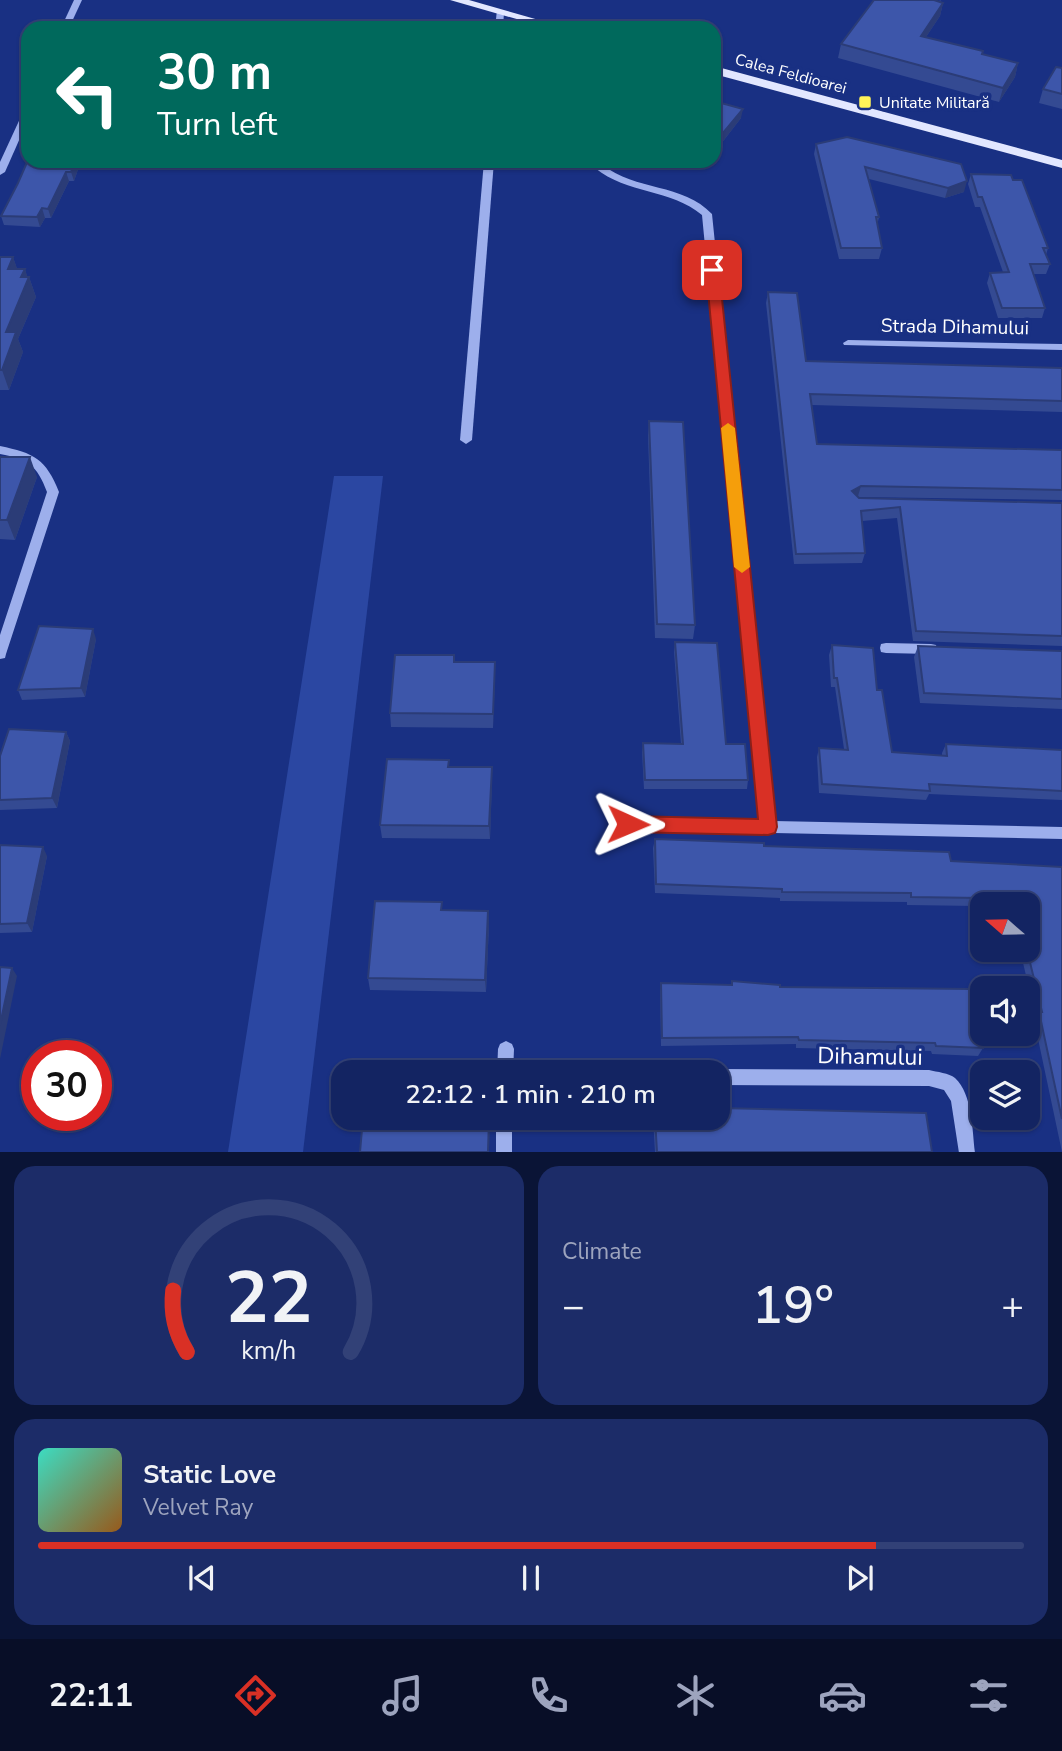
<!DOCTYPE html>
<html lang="en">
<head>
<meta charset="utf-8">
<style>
  body { margin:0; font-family:"Nunito Sans",sans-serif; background:#1c2c68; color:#f1f3f6; height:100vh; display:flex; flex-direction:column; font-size:26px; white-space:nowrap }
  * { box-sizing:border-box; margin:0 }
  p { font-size:23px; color:#9da4be }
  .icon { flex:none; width:38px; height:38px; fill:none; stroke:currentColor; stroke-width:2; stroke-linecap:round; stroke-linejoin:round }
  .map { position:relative; height:1152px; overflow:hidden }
  .drawer { display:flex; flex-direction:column; gap:14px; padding:14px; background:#0a1436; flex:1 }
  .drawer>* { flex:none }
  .banner { position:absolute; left:21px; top:21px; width:700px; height:147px; border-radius:21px; box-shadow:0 2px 5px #0004,0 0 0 2px #324177; background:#00695c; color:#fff; overflow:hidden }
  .needle { width:46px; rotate:290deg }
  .fabs { position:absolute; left:970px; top:892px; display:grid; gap:14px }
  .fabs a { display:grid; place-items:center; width:70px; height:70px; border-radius:14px; background:#132462; box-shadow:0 2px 5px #0004,0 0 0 2px #324177; font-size:35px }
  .speed { position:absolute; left:21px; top:1040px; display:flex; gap:14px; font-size:35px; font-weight:700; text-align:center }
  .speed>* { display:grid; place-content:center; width:91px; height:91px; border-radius:50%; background:#132462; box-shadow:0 2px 5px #0004,0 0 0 2px #324177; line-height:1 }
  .speed .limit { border:10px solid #d22; background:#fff; color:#111 }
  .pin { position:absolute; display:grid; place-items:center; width:60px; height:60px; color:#fff; margin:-30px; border-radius:14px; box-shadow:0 4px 10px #0006 }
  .me { position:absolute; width:77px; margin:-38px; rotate:91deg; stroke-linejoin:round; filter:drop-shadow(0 0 5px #0008) }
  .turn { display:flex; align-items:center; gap:24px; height:147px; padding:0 21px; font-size:32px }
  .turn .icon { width:91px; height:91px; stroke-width:2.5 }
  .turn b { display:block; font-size:49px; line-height:60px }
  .big { font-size:52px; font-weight:600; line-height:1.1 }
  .drawer .widget { flex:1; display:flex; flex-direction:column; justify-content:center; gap:10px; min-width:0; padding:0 24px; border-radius:21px; background:#1c2c68 }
  .drawer .dial { align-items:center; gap:0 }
  .dial svg { height:182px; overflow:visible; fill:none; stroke:#324177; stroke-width:7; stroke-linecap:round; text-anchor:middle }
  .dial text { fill:#f1f3f6; stroke:none }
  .song { display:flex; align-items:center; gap:21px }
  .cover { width:84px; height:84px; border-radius:10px; background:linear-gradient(135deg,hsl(170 70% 55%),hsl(30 70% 35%)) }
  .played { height:7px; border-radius:4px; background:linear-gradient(90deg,#d93025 85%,#324177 85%) }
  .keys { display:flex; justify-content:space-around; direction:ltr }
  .heat { display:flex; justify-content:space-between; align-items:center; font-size:38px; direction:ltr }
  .drawer .tiles { flex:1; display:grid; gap:14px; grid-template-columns:1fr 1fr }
  .widget:last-child { grid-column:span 2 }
  .trip { position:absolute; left:331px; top:1060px; width:399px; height:70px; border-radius:21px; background:#132462; box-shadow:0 2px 5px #0004,0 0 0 2px #324177; font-weight:600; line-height:70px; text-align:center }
  .tabs { display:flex; height:112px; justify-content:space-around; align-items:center; background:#080e27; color:#9da4be }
  .tabs .icon { width:49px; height:49px }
  .tabs .selected { color:#d93025 }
  .tabs b { font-size:32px; color:#f1f3f6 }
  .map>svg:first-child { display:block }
  .green { fill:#2b47a2 }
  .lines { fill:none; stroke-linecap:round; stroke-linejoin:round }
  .minor { fill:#9dafec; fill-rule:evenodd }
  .major { fill:#e2e7ff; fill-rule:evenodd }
  .wall { fill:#344a92 }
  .shaded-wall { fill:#2b3c77 }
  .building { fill:#3d56aa; stroke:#2b3c77; stroke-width:2 }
  .route { fill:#d93025; stroke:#8d1f18; stroke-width:2 }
  .slow { fill:#f59e0b }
  .poi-dot { fill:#fff358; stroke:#193083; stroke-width:2.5 }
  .labels { text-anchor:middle; stroke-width:7; stroke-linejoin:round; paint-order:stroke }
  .far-street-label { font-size:16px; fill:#fff; stroke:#193083 }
  .far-poi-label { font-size:16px; fill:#fff; stroke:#193083; text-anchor:start }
  .street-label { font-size:19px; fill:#fff; stroke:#193083 }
  .near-street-label { font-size:23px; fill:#fff; stroke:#193083 }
</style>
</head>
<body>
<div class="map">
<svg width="1062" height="1153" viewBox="0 0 1062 1153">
  <rect width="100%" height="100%" fill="#193083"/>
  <polygon class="green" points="334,476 383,476 303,1152 228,1152"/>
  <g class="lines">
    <g class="minor">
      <polygon points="74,0 82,0 69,28 61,28"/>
      <polygon points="497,10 504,12 503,28 495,28"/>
      <polygon points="28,107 28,120 5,172 0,175 0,162 24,110"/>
      <polygon points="484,161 494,161 472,440 466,444 460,440"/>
      <path d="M593,161H603V165C635,191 683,183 712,214L774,821L1062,827V839L628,830L623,828L621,824L623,820L628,818L760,821L702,215C671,189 627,194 595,168Z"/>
      <polygon points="848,340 1062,344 1062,350 844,345 843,343"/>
      <path d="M0,446C34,453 46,459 59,492L6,654L5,658L0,659V635L47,492C37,465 28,459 0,454Z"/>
      <polygon points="886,643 931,644 936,645 937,649 936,653 931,654 886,653 881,652 880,648 881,644"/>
      <polygon points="506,1041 512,1044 514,1049 513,1073 497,1073 498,1049 500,1044"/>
      <path d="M718,1069L929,1070C937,1072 949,1073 955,1078C973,1095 972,1130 975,1153H959L951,1101L944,1090L929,1086L718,1085V1073H712Z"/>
      <rect x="496" y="1118" width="16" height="35"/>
    </g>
    <g class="major">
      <polygon points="450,0 469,0 567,28 548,28"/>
      <polygon points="714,66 1062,160 1062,168 714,74"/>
    </g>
  </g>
  <g class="wall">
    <polygon points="941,0 940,2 943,3 940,16 926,37 982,54 1018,63 1015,77 999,102 838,58 841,44"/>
    <polygon points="1062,68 1062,109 1039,103 1043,89"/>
    <polygon points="714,101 741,118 717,149 714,148"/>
    <polygon points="816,144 964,192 945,198 869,179 879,217 877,226 882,248 879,259 839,259 814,154"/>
    <polygon points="81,161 74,181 69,181 51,218 45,218 40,227 4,225 1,216 18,183"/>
    <polygon points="971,174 1013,180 1048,248 1046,255 1050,264 1046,274 1034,274 1045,308 1042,318 998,318 987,283 990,273 1003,272 980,207 975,207 968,184"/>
    <polygon points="0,257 13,257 17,269 25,269 27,277 29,277 36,297 18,339 23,352 9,390 0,390"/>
    <polygon points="768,292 806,361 1062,368 1062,412 812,405 817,444 1062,450 1062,500 858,497 859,498 1062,503 1062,646 913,641 897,518 862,521 865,553 862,563 794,564 766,303"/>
    <polygon points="649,421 695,625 693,639 655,638 648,436"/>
    <polygon points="0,457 37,477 15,540 0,539"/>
    <polygon points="96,639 85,697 22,700 18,690"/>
    <polygon points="675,642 726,744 748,780 747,789 644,789 642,752 643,743 681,744 674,652"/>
    <polygon points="832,645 877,690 892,752 942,756 942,753 946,744 1062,750 1062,800 929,794 926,800 819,793 817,757 819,748 844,749 835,687 831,687 829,655"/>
    <polygon points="918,646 1062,651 1062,709 920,703 914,657"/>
    <polygon points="454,655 455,662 495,676 493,728 391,727 390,713"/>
    <polygon points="66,732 70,741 57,808 0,810 0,756"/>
    <polygon points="449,767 492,767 492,781 490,839 382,838 380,825"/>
    <polygon points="655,839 764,846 951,861 1062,867 1062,1152 1034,1020 1036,1018 1020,950 1027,950 1027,905 982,905 982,917 977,917 976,906 907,905 907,902 780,901 780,898 655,893 653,848"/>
    <polygon points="0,845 47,856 32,932 0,933"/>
    <polygon points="488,911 489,924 486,992 370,990 368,978"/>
    <polygon points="732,981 780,987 983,1048 978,1056 932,1054 931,1051 796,1048 796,1044 661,1046 660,991 661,983 731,985"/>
    <polygon points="653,1118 718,1118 932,1152 655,1152"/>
  </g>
  <g class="shaded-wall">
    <polygon points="943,3 940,16 918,49 921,36"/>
    <polygon points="1018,63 1015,77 999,102 1003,88"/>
    <polygon points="743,109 741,118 717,149 718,139"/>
    <polygon points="75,161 81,161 74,181 71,172"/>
    <polygon points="66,172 69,181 51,218 48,209"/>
    <polygon points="967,181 964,192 945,198 948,188"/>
    <polygon points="42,208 45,218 40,227 37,217"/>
    <polygon points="13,257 20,277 8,269"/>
    <polygon points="25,269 28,279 29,277 36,297 18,339 23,352 9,390 2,370 6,332 21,277"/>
    <polygon points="30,457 37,477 15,540 7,520"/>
    <polygon points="861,486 858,496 850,502 852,491"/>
    <polygon points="93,629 96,639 85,697 81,688"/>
    <polygon points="495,662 495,676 493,728 493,714"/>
    <polygon points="66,732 70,741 57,808 52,798"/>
    <polygon points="492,767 492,781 490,839 489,826"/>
    <polygon points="43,847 47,856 32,932 27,923"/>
    <polygon points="488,911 489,924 486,992 485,980"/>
    <polygon points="12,968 17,976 0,1059 0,1025"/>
    <polygon points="489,1118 490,1118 489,1152 488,1152"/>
  </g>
  <g class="building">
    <polygon points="874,0 934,0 943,3 921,36 983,51 982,54 1018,63 1003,88 841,44"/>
    <polygon points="1056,67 1062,68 1062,94 1043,89"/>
    <polygon points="714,101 743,109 718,139 714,138"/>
    <polygon points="847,137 961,164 967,181 948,188 865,167 879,217 876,217 882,248 841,248 816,144"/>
    <polygon points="28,160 75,161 71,172 66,172 48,209 42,208 37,217 1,216 18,183"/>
    <polygon points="971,174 1011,175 1013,180 1022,180 1048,248 1043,248 1050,264 1030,264 1045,308 1002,308 990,273 1009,272 982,197 978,197"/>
    <polygon points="0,257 13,257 8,269 25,269 21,277 29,277 6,332 16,332 2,370 0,370"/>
    <polygon points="768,292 797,293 806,361 1062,368 1062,401 810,394 817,444 1062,450 1062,490 861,486 852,491 859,498 1062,503 1062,636 916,631 900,507 861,511 865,553 796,554"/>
    <polygon points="649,421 683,422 695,625 657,624"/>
    <polygon points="0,457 30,457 7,520 0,520"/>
    <polygon points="39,626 93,629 81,688 18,690"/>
    <polygon points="675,642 717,643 726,744 745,744 748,780 645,780 643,743 683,744"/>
    <polygon points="832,645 873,648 877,690 882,690 892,752 947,756 946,744 1062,750 1062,791 929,784 930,791 822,784 819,748 848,750 837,678 834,678"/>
    <polygon points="918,646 1062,651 1062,699 924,693"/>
    <polygon points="395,655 454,655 454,662 495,662 493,714 390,713"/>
    <polygon points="9,729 66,732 52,798 0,800 0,756"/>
    <polygon points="387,759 449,760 448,767 492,767 489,826 380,825"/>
    <polygon points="655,839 764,843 764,846 949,852 951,861 1062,867 1062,1119 1039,1012 1042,1012 1027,950 1027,905 982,905 982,908 980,898 911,897 911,893 782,892 782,889 656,884"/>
    <polygon points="0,845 43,847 27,923 0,924"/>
    <polygon points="375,901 442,902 441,910 488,911 485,980 368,978"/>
    <polygon points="0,967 12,968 0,1025"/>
    <polygon points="732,981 780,985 780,987 972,989 983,1048 936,1046 935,1043 799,1040 798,1037 662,1038 661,983 732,985"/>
    <polygon points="718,1108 926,1113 932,1152 657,1152 655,1118 718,1118"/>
    <polygon points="363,1118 489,1118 488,1152 360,1152"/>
  </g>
  <polygon class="route" points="712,266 719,270 777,827 775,833 768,835 628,832 622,830 619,824 622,818 628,816 758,819 706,270"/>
  <polygon class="slow" points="728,423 735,428 750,567 742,573 734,567 721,428"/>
  <rect class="poi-dot" x="858" y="95" width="14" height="14" rx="3.5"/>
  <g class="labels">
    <g class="far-street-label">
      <text transform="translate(791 73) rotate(15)" y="6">Calea Feldioarei</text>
    </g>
    <g class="far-poi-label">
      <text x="879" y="108">Unitate Militară</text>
    </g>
    <g class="street-label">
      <text transform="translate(955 326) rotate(1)" y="7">Strada Dihamului</text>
    </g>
    <g class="near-street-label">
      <text transform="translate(870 1056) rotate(1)" y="8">Dihamului</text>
    </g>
  </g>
</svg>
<div class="fabs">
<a><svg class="needle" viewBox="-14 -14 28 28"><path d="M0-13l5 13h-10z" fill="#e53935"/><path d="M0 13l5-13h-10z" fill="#9da4be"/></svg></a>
<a><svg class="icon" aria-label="sound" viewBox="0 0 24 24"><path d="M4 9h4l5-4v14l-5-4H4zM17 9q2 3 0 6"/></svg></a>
<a><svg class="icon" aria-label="layers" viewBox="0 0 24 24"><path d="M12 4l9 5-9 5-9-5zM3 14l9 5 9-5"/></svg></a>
</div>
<div class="speed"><div class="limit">30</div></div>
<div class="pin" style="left:712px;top:270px;background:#d93025"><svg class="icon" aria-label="arrive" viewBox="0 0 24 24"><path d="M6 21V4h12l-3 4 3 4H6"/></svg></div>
<svg class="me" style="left:628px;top:824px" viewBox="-20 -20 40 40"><path d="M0-17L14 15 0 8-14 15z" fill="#d93025" stroke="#fff" stroke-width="4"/></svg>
<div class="trip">22:12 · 1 min · 210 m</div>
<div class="banner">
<div class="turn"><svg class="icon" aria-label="left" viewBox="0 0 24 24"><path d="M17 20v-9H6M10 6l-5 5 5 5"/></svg><div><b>30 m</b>Turn left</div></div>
</div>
</div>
<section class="drawer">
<div class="tiles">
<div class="widget dial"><svg viewBox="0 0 100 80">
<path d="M14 69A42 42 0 1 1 86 69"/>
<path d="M14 69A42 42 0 0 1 8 42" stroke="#d93025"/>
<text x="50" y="56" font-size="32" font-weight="700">22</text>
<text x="50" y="72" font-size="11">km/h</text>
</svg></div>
<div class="widget"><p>Climate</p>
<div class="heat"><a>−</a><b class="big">19°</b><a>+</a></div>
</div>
<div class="widget">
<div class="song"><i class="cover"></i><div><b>Static Love</b><p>Velvet Ray</p></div></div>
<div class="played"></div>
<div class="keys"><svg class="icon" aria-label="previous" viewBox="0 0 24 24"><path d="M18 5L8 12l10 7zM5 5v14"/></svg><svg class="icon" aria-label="pause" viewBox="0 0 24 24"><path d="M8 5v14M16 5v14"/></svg><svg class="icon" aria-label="next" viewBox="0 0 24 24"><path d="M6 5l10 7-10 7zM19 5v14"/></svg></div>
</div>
</div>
</section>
<nav class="tabs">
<b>22:11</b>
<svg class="icon selected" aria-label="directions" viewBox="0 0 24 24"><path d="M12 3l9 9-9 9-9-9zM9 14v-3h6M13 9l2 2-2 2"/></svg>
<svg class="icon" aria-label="music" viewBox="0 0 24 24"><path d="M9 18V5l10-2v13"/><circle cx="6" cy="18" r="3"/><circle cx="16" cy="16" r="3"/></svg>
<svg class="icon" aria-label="phone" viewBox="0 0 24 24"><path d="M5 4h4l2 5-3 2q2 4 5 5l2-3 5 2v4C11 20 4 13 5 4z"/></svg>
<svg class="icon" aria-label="climate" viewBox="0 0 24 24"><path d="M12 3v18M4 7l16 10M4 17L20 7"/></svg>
<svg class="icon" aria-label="car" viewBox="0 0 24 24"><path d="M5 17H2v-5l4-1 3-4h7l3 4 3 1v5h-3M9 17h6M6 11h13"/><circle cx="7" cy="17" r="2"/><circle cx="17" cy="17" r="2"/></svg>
<svg class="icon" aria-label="filters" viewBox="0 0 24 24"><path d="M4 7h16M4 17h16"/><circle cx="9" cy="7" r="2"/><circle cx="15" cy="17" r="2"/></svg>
</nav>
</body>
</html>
